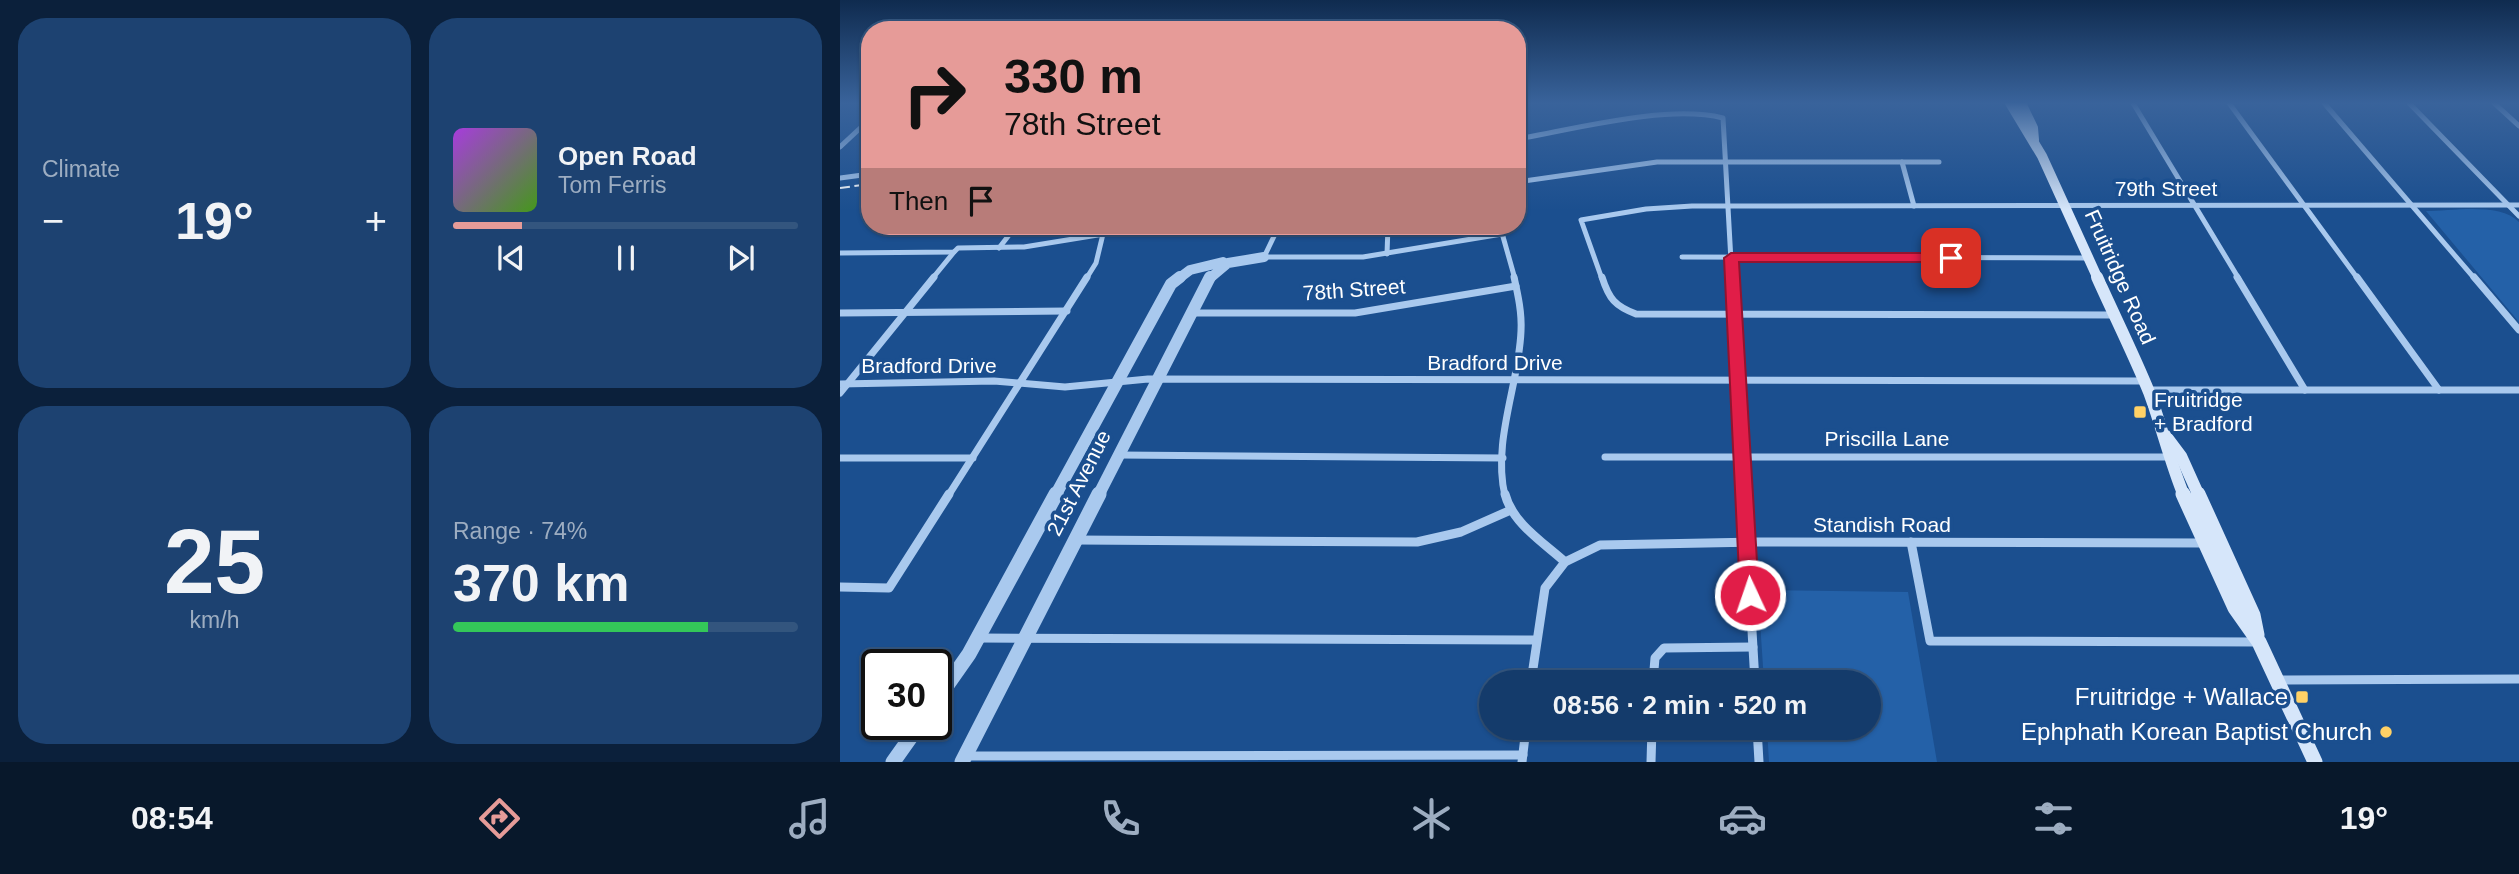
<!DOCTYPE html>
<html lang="en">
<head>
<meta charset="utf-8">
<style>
  body { margin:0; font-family:Helvetica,sans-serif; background:#1d4271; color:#f1f3f6; height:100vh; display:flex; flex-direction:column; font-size:26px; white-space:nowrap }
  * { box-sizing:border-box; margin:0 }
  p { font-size:23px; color:#9dadc1 }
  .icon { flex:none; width:38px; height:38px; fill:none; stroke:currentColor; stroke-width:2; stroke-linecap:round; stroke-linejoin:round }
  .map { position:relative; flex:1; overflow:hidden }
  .side { display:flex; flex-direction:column; gap:18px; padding:18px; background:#0b203b; width:840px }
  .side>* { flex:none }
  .hud { position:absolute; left:21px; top:21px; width:665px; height:214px; border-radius:28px; box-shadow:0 2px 5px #0004,0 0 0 2px #33557e; background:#e69b98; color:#111; overflow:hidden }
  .speed { position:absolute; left:21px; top:649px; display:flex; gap:14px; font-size:35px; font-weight:700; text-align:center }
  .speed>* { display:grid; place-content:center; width:91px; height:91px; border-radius:50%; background:#143b6b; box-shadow:0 2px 5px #0004,0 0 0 2px #33557e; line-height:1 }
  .speed .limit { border:4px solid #111; border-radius:10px; background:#fff; color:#111 }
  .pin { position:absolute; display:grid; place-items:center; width:60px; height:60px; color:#fff; margin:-30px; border-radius:14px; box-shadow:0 4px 10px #0006 }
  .me { position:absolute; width:77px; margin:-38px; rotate:357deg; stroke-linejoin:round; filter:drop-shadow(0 0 5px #0008) }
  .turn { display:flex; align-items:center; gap:24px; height:147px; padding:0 28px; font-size:32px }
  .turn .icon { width:91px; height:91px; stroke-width:2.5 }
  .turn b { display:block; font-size:49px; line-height:60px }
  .then { display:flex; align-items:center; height:66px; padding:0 28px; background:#0003; gap:14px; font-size:26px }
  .big { font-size:52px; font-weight:600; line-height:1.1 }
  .side .widget { flex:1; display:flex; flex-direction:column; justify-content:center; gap:10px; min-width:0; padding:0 24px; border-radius:28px; background:#1d4271 }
  .side .dial { align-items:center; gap:0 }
  .dial b { font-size:91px; line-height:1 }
  .song { display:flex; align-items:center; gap:21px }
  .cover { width:84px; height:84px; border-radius:10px; background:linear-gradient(135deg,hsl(280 70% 55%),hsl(100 70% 35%)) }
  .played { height:7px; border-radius:4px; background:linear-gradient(90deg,#e69b98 20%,#33557e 20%) }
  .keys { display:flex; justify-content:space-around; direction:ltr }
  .heat { display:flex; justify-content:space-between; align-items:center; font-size:38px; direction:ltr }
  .charge { height:10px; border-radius:5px; background:linear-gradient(90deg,#34c759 74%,#33557e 0) }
  .side .tiles { flex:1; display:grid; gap:18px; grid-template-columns:repeat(2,1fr) }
  .trip { position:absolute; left:639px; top:670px; width:402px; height:70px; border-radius:35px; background:#143b6b; box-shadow:0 2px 5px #0004,0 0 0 2px #33557e; font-weight:600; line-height:70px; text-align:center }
  .menu { display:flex; height:112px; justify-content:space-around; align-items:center; background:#08182b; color:#9dadc1 }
  .menu .icon { width:49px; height:49px }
  .menu .on { color:#e69b98 }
  .menu b { font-size:32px; color:#f1f3f6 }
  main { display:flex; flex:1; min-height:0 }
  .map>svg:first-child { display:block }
  .green { fill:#2461a8 }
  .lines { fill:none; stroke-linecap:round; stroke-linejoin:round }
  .minor-far2 { stroke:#a9c9ee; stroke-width:5 }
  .minor-far1 { stroke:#a9c9ee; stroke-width:7 }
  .minor { stroke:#a9c9ee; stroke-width:9 }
  .tertiary-far2 { stroke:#a9c9ee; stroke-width:10 }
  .tertiary-far1 { stroke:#a9c9ee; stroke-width:12 }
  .tertiary { stroke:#a9c9ee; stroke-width:15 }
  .secondary-far2 { stroke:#d6e6fa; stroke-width:10 }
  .secondary-far1 { stroke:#d6e6fa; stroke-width:12 }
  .secondary { stroke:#d6e6fa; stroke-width:15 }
  .rail { stroke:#fff; stroke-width:2; stroke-dasharray:10 4.5; stroke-linecap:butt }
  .route { fill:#e11d48; stroke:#92132f; stroke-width:2 }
  .poi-dot { fill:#ffd166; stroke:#1b4f8f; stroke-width:2.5 }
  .labels { text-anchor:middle; stroke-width:7; stroke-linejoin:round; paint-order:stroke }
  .street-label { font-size:21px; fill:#fff; stroke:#1b4f8f }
  .poi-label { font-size:21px; fill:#fff; stroke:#1b4f8f; text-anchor:start }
  .near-poi-label { font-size:24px; fill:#fff; stroke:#1b4f8f; text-anchor:end }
</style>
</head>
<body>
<main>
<section class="side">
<div class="tiles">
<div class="widget"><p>Climate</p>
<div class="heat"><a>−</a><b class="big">19°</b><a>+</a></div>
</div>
<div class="widget">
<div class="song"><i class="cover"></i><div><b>Open Road</b><p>Tom Ferris</p></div></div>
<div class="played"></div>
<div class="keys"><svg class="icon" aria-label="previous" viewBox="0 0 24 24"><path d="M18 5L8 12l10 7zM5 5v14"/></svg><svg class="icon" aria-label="pause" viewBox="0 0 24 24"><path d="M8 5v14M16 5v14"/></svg><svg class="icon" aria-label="next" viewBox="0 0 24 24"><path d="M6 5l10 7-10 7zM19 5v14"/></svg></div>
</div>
<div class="widget dial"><b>25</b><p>km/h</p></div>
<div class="widget"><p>Range · 74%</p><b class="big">370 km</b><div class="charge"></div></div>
</div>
</section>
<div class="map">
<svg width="1679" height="762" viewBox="0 0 1679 762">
  <rect width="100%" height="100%" fill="#1b4f8f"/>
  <g class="green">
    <path d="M1586,211C1612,211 1660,202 1679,222V322Z"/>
    <polygon points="918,590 1068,592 1097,762 929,762 927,728 1029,728 1029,682 924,682"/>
  </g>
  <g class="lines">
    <g class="minor-far2">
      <polyline points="1293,103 1399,279"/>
      <polyline points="1389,103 1518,279"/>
      <polyline points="1484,103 1635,279"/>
      <polyline points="1569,103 1679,216"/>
      <polyline points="1654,103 1679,126"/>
      <path d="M677,139C735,129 827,104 883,118L892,279"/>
      <polyline points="0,147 30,119"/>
      <polyline points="1062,162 1074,206"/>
      <polyline points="0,178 30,174"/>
      <polyline points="677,182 817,162 1099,162"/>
      <polyline points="439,226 424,257 523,257 662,234"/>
      <polyline points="660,226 675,279"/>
      <polyline points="159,248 176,226"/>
      <polyline points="0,253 114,252 118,248 184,247 313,226"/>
      <polyline points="547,254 548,226"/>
      <polyline points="842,257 1248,258"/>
      <polyline points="92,279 114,252"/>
      <polyline points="246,279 256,263 263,234"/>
      <polyline points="762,279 741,220 806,209 852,206 1679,205"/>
    </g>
    <g class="minor-far1">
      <path d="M762,277C769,299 775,306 796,314L1274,315"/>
      <polyline points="892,277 904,496"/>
      <polyline points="1397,277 1465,390"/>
      <polyline points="1517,277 1599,390"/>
      <polyline points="1634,277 1679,330"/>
      <polyline points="0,313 227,311"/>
      <polyline points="352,313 515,313 676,286"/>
      <polyline points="0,384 154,381 225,387 308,379 1304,381"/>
      <polyline points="1308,390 1679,390"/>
      <polyline points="0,393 94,277"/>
      <polyline points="279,455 663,458"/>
      <polyline points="765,457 1328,457"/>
      <polyline points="0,458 133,458"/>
      <polyline points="108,496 247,277"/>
      <path d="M665,496C652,441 679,385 681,331C682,313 678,295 674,277"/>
    </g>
    <g class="minor">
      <path d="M665,494C672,523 704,543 725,562"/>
      <polyline points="904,494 915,682"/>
      <polyline points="236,540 577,542 621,532 671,510"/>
      <polyline points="1071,542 1090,641 1419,642"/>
      <polyline points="0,587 49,588 109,494"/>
      <polyline points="138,638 696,640"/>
      <polyline points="1438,680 1679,679"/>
      <polyline points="691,682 705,588 725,562 760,545 918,542 1364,543"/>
      <polyline points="813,682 815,658 824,648 913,647"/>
      <polyline points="917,728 919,762"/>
      <polyline points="125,756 683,755"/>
      <polyline points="682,762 686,728"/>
      <polyline points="811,762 812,728"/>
    </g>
    <g class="tertiary-far2">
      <polyline points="338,279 350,270 383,262"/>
      <polyline points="369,279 388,263 424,257"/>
    </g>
    <g class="tertiary-far1">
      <polyline points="215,496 331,284 340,277"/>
      <polyline points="258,496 370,277"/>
    </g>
    <g class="tertiary">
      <polyline points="96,701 129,654 216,494"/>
      <polyline points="53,762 80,724"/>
      <polyline points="122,762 259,494"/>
    </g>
    <g class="secondary-far2">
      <polyline points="1170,103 1202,156 1258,279"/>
      <polyline points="1181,103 1193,128 1194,140"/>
    </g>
    <g class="secondary-far1">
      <path d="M1257,277C1274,315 1293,353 1309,392C1322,427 1330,462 1344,496"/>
      <polyline points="1326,436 1341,456 1359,496"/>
    </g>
    <g class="secondary">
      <polyline points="1343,494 1395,608 1419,642 1475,762"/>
      <polyline points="1358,494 1413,615 1417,635"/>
    </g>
    <polyline class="rail" points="0,188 30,184"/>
  </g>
  <linearGradient id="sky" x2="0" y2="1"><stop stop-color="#0f2b4f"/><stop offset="0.49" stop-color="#39639b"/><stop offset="1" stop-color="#39639b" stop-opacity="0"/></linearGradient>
  <rect width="1679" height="210" fill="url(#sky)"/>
  <polygon class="route" points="891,253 1111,253 1118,258 1111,262 899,262 919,595 917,601 910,604 903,601 900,595 884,258"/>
  <g class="poi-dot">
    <rect x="1293" y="405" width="14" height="14" rx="3.5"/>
    <rect x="1455" y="690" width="14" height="14" rx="3.5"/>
    <circle cx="1546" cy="732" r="7"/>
  </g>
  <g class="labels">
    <g class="street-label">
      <text x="1326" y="196">79th Street</text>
      <text transform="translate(1280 277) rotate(66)" y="7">Fruitridge Road</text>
      <text transform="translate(514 290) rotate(-4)" y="7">78th Street</text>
      <text x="655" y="370">Bradford Drive</text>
      <text x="89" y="373">Bradford Drive</text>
      <text x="1047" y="446">Priscilla Lane</text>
      <text transform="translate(239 483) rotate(-63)" y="7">21st Avenue</text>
      <text x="1042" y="532">Standish Road</text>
    </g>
    <g class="poi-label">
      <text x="1314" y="407">Fruitridge<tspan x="1314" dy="24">+ Bradford</tspan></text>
    </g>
    <g class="near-poi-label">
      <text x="1448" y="705">Fruitridge + Wallace</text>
      <text x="1532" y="740">Ephphath Korean Baptist Church</text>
    </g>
  </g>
</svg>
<div class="speed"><div class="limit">30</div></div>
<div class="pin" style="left:1111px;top:258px;background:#d93025"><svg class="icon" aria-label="arrive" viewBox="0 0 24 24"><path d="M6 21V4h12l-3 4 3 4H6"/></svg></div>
<svg class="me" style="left:910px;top:595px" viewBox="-20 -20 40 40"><circle r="17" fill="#e11d48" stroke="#fff" stroke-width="3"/><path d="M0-11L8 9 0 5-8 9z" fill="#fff"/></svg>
<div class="trip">08:56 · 2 min · 520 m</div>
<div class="hud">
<div class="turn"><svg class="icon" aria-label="right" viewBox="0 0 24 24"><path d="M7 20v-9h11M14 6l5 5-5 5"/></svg><div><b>330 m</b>78th Street</div></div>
<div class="then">Then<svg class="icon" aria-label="arrive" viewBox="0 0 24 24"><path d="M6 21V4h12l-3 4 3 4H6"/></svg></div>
</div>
</div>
</main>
<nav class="menu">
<b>08:54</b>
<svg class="icon on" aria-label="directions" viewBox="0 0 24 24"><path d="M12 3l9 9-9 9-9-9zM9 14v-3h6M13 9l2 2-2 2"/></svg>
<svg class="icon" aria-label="music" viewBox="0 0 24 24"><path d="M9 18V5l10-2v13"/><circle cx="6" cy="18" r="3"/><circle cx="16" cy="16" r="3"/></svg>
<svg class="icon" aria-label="phone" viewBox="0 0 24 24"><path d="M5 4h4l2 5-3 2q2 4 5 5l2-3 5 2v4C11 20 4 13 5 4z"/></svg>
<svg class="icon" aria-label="climate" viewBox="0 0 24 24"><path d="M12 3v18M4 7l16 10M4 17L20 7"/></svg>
<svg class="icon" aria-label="car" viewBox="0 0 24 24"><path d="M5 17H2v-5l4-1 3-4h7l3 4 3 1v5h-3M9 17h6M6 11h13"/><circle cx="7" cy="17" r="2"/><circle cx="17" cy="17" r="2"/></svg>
<svg class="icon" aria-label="filters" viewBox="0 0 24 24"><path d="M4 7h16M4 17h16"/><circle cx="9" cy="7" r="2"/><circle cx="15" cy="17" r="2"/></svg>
<b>19°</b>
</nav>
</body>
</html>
